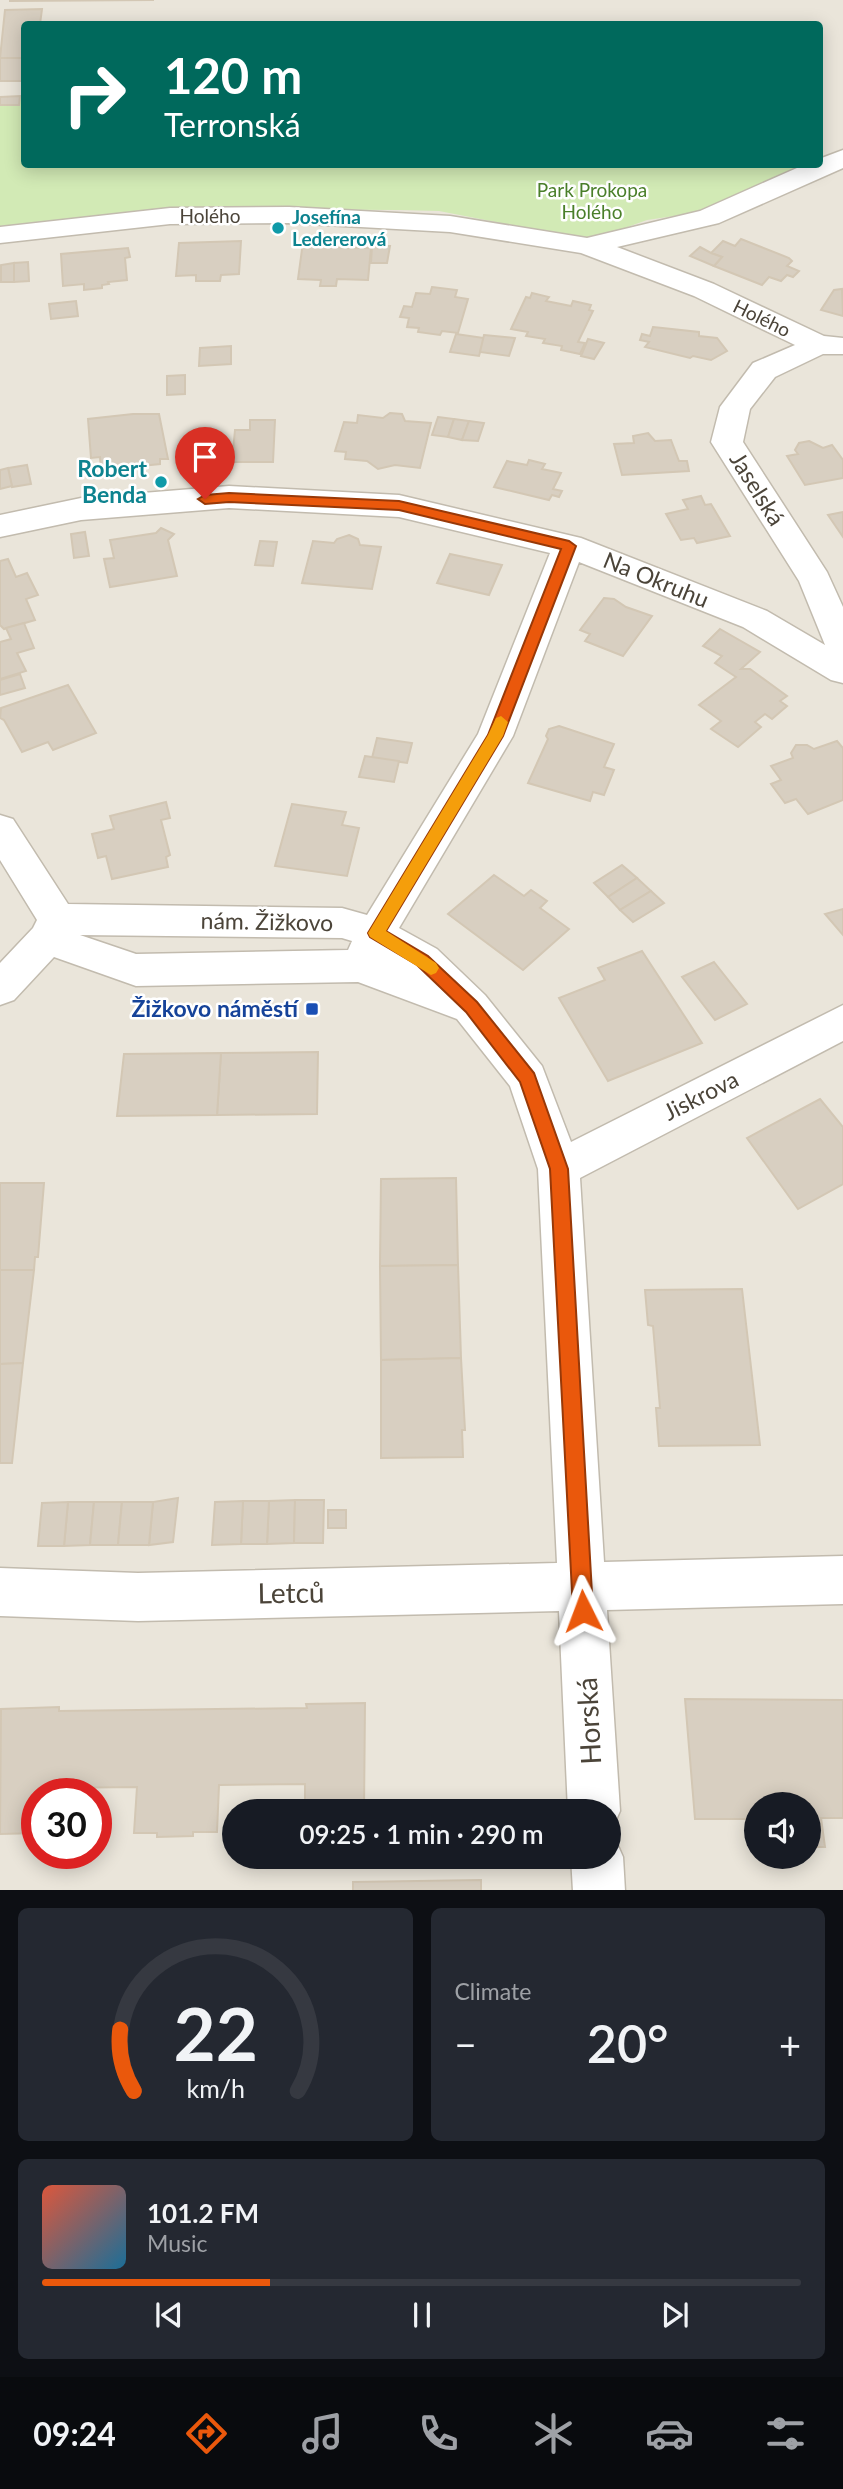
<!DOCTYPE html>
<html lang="en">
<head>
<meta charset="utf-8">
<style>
  body { margin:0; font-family:Lato,sans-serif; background:#242831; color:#f1f3f6; height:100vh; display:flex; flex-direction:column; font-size:26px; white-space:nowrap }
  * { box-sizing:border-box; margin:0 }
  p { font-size:23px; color:#9ea1a6 }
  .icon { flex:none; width:38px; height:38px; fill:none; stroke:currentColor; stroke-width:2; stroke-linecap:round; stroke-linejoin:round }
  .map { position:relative; height:1890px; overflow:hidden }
  .sheet { display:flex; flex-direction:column; gap:18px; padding:18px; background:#0d0f14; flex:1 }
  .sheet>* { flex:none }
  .banner { position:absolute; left:21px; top:21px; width:802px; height:147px; border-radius:7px; box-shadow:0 4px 18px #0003; background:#00695c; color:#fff; overflow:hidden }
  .controls { position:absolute; left:744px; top:1792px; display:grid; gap:14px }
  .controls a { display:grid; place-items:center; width:77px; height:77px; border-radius:50%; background:#171b24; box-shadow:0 4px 18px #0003; font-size:35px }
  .speed { position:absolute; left:21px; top:1778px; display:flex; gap:14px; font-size:35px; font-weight:700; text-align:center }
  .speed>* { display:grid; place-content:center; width:91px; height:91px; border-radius:50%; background:#171b24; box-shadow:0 4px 18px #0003; line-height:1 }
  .speed .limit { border:10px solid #d22; background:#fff; color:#111 }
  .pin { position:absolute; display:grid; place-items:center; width:60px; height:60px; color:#fff; margin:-72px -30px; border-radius:50% 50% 50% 0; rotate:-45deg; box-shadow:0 0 7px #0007 }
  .pin .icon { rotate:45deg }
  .me { position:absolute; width:77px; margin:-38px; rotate:357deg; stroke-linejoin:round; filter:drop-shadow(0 0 5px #0008) }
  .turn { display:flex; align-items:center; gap:24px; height:147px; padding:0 28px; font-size:32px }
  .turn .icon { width:91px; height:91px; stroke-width:2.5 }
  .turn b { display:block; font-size:49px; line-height:60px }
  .big { font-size:52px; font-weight:600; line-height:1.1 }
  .sheet .card { flex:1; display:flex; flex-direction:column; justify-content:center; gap:10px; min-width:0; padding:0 24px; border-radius:10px; background:#242831 }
  .sheet .dial { align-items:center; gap:0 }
  .dial svg { height:182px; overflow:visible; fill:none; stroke:#363941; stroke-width:7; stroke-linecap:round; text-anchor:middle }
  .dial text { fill:#f1f3f6; stroke:none }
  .song { display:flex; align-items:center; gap:21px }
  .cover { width:84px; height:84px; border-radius:10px; background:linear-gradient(135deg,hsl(10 70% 55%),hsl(200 70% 35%)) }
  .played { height:7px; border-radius:4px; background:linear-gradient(90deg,#ea580c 30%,#363941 30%) }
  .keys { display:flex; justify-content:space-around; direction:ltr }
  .heat { display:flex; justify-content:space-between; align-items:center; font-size:38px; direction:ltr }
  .sheet .tiles { flex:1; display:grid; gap:18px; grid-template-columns:1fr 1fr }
  .card:last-child { grid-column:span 2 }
  .trip { position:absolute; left:222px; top:1799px; width:399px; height:70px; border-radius:35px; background:#171b24; box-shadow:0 4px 18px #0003; font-weight:600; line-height:70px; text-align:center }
  .tabs { display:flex; height:112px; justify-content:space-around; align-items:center; background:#090b0e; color:#9ea1a6 }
  .tabs .icon { width:49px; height:49px }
  .tabs .current { color:#ea580c }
  .tabs b { font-size:32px; color:#f1f3f6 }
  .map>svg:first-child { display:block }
  .residential { fill:#eae5da; fill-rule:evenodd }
  .green { fill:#d2eab5 }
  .building { fill:#d8cfc1; stroke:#d3c7b4; stroke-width:2 }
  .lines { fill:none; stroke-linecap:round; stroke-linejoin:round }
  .street-casing { stroke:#c2bbae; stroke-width:3 }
  .street { fill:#fff; fill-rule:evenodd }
  .route { fill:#ea580c; stroke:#983908; stroke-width:2 }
  .slow { fill:#f59e0b }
  .culture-dot { fill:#0f9aa8; stroke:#fff; stroke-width:2.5 }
  .transit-dot { fill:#1a4fb4; stroke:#fff; stroke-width:2.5 }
  .labels { text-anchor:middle; stroke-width:5; stroke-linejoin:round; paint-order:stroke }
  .far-park-label { font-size:19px; fill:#4a7f2a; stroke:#fff }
  .far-street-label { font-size:19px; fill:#4b4439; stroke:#fff }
  .far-culture-label { font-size:19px; font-weight:bold; fill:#0d838f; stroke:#fff; text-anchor:start }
  .culture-label { font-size:23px; font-weight:bold; fill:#0d838f; stroke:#fff; text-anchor:end }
  .street-label { font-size:23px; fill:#4b4439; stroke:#fff }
  .transit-label { font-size:23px; font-weight:bold; fill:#164399; stroke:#fff; text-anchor:end }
  .near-street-label { font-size:28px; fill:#4b4439; stroke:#fff }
</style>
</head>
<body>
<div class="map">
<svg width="843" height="1891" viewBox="0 0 843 1891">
  <rect width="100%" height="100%" fill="#f6f3ec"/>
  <path class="residential" d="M0,0H843V1890L0,1891ZM24,24H819V164H24ZM37,1794H96V1853H37ZM756,1804H808V1857H756ZM234,1811H609V1857H234Z"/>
  <polygon class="green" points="0,96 24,96 24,164 801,165 715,210 647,220 597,238 569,236 439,211 400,210 203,209 0,226"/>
  <g class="building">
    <polygon points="10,0 154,0 10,1"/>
    <polygon points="42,9 40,24 24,24 24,58 0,58 5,10"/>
    <rect x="0" y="58" width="24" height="23"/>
    <polygon points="20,96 19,105 0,105 0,97"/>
    <polygon points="741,239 789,258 792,261 787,266 799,271 793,277 787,275 781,281 769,277 762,285 714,266 722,257 711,253 723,241 735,246"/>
    <polygon points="241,241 239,274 221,275 220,281 196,281 196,275 176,276 179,243"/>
    <polygon points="303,242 329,243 328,247 371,248 368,280 337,279 336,286 320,286 321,280 298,279"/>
    <polygon points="372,246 390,246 387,263 371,263"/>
    <polygon points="700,247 711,253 722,257 714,266 690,256"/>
    <polygon points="128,248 130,257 125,258 127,280 108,282 109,284 102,285 102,288 84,290 84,284 63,286 61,254"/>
    <polygon points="28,262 29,281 14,282 14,263"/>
    <polygon points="14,263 14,282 1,282 1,265"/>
    <polygon points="432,287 457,290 455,297 468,299 458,333 442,331 440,335 418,332 419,328 407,327 409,318 400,317 404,306 412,307 416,293 430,294"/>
    <polygon points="842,289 843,316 821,310 834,290"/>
    <polygon points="532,293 549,297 546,301 571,306 573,301 591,305 589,310 593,311 578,342 585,343 580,354 561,350 562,346 543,343 545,339 526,336 528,332 511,329 526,297 530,298"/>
    <polygon points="76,301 78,316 51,319 49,304"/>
    <polygon points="653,327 699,332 699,336 717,338 727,351 711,360 693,356 690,358 645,347 649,342 640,340 642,334 650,336"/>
    <polygon points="456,334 484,338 479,356 450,352"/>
    <polygon points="484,335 515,338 509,356 480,352"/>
    <polygon points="588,339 604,343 594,359 581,356"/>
    <polygon points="231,346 231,364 199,366 200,348"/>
    <polygon points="185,375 185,394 167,395 167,376"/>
    <polygon points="390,413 402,414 405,421 431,423 420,468 395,465 378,469 367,461 345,459 346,452 335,451 344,422 357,423 358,415 383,418"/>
    <polygon points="133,414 159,414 168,459 160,459 160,464 101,470 100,457 91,458 88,419"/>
    <polygon points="438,417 454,419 448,437 432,435"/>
    <polygon points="454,419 469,421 462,440 448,437"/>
    <polygon points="250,420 275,420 273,462 232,462 235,430 250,430"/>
    <polygon points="469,421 484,423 478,441 462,440"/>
    <polygon points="648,433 655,441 671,440 679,461 687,461 689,471 622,475 614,444 634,443 633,436"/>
    <polygon points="809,441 823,448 832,445 843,460 843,478 805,485 787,456 798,454 795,450 799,443"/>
    <polygon points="529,460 545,464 542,469 561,473 553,489 562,491 559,497 552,495 549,500 494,487 507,461 527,465"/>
    <polygon points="27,465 31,484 12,487 8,468"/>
    <polygon points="8,468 12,486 0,489 0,470"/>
    <polygon points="701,496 705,505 711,504 730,536 697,543 694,538 681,540 666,514 688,509 683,500"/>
    <polygon points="843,512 843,537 828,515"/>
    <polygon points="161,528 174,534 168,540 177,576 110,587 104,559 114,558 110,540 156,533"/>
    <polygon points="85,532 89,556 74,558 71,534"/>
    <polygon points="349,535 358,539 360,545 381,547 372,589 302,583 313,541 334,543 337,539"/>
    <polygon points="260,541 277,542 273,566 255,565"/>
    <polygon points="450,554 502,565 489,595 437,583"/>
    <polygon points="8,559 16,577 27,573 38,595 26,599 35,620 4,629 0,625 0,561"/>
    <polygon points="604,598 614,599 626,607 652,616 623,656 585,641 590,634 580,630"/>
    <polygon points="24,623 34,648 17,653 26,671 0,679 0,642 11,639 6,628"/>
    <polygon points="720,629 760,652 741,669 750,669 787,696 780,701 787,706 772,719 765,714 755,722 761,727 738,747 711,729 721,721 699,705 736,677 715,663 722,656 703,646"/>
    <polygon points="20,674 25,688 0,695 0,680"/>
    <polygon points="68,685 96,733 53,750 48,742 22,752 4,720 0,718 1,708"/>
    <polygon points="559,726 614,744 604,767 614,770 604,795 593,792 590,801 528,783 548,739 546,736 549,729"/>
    <polygon points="377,738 412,743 407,763 372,758"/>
    <polygon points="837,741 843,748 843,800 808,814 796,799 785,803 771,784 781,780 771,766 793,758 791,753 796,745 807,745 814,749"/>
    <polygon points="365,756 399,761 394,782 359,777"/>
    <polygon points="166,802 170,818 161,820 170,855 166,857 168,867 112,879 106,856 98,858 92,834 114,829 110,816"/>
    <polygon points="292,804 346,812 342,825 359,828 347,876 275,866"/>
    <polygon points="622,865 637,878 608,897 594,883"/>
    <polygon points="494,875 524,896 531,890 547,901 540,908 569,929 523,970 448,914"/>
    <polygon points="637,878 651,891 620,910 608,897"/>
    <polygon points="651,891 664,903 633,922 620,910"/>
    <polygon points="843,909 843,935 825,914"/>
    <polygon points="642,951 702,1043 608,1081 559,998 605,980 598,968"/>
    <polygon points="714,962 747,1004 715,1020 682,977"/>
    <polygon points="318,1052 317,1114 217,1115 221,1053"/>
    <polygon points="221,1053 217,1115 117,1116 124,1054"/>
    <polygon points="820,1099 843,1127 843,1184 798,1209 747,1138"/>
    <polygon points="456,1178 458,1265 380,1266 381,1179"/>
    <polygon points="0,1183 44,1183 38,1257 35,1257 34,1270 0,1270"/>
    <polygon points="458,1265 461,1358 381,1360 380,1266"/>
    <polygon points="0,1270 34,1270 23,1363 0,1364"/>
    <polygon points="742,1289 760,1445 659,1446 656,1408 660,1408 653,1326 648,1325 645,1290"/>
    <polygon points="461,1358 465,1430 462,1430 463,1457 381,1458 381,1360"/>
    <polygon points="23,1363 12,1463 0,1463 0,1364"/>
    <polygon points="178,1498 173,1542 149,1545 153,1502"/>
    <polygon points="295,1500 294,1543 267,1544 269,1501"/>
    <polygon points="295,1500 324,1500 323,1543 294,1543"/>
    <polygon points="243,1501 269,1501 267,1544 241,1544"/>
    <polygon points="243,1501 241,1544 212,1545 215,1502"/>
    <polygon points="68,1502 94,1502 90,1545 64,1546"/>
    <polygon points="68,1502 64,1546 38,1546 42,1503"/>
    <polygon points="94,1502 122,1502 118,1545 90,1545"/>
    <polygon points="122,1502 153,1502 149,1545 118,1545"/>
    <rect x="328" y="1510" width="18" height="18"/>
    <polygon points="685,1699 843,1700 843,1818 821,1818 825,1847 808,1847 808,1804 756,1804 756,1819 695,1819"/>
    <polygon points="365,1703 364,1811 305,1811 305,1784 219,1785 217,1832 193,1832 193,1836 157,1837 157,1833 134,1833 137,1787 50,1788 50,1794 37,1794 37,1833 0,1834 1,1709 59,1707 59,1711 307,1708 306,1704"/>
    <polygon points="481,1880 481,1891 353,1891 353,1882"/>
  </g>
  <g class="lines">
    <defs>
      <g id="street">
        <path d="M843,150V168L719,223L617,247L714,284L824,336L843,338V354H823L775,377L750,409L743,442L827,572L843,607V683L831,680L743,627L579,562L513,736L399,928L437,949L485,995L542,1066L571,1142L843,1005V1041L580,1178L604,1562L843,1556V1604L607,1610L620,1811L612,1829L609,1830V1811H568L559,1611L138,1621L0,1616V1568L138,1573L557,1563L538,1169L510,1086L457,1019L358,982L136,986L54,957L14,1000L0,1005V963L33,928L37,920L0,860V815L13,819L68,904L342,908L367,915L478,734L550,553L399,517L229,508L81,520L0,537V515L81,498L229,486L399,495L581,538L767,611L825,645L799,581L711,442L720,407L753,363L795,345L694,296L581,253L450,232L289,223L170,224L0,243V227L170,208L289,207L450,216L587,238L700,211L806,164H819V159ZM80,935L342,938L352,941L348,950L136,954Z"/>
        <polygon points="609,1836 615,1839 623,1857 625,1891 573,1891 571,1857 609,1857"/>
      </g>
    </defs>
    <use href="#street" class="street-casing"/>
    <use href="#street" class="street"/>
  </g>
  <polygon class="route" points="229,493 399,501 569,541 576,546 503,736 386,931 428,956 477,1002 534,1073 568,1169 593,1611 590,1618 583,1621 576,1618 573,1611 550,1169 520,1082 466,1012 417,965 370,937 368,933 488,735 561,549 399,510 229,502 205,504 198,499 205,495"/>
  <polygon class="slow" points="501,716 508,722 503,736 386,931 436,963 439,968 436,973 431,975 370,937 368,933 488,735 496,718"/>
  <g class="culture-dot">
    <circle cx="278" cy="228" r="7"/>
    <circle cx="161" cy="482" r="7"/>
  </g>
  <rect class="transit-dot" x="305" y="1002" width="14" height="14" rx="3.5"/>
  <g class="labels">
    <g class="far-park-label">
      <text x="592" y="197">Park Prokopa<tspan x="592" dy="22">Holého</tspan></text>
    </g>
    <g class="far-street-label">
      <text x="210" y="223">Holého</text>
      <text transform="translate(762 318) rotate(26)" y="7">Holého</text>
    </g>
    <g class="far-culture-label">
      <text x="292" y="224">Josefína<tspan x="292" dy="22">Ledererová</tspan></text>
    </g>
    <g class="culture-label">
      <text x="147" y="477">Robert<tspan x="147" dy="26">Benda</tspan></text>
    </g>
    <g class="street-label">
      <text transform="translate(757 489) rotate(58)" y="8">Jaselská</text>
      <text transform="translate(656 580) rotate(22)" y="8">Na Okruhu</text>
      <text transform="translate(267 922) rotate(1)" y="8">nám. Žižkovo</text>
      <text transform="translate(701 1096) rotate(-27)" y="8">Jiskrova</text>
    </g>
    <g class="transit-label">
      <text x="298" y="1017">Žižkovo náměstí</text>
    </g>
    <g class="near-street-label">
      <text transform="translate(291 1593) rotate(-1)" y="10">Letců</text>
      <text transform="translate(589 1721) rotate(-93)" y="10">Horská</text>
    </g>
  </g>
</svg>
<div class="controls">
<a><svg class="icon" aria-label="sound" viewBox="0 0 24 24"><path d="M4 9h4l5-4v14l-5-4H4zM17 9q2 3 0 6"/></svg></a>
</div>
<div class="speed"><div class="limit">30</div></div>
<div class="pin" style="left:205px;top:499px;background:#d93025"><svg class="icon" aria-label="arrive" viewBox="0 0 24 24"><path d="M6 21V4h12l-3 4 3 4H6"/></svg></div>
<svg class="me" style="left:583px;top:1611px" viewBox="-20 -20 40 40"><path d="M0-17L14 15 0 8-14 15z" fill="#ea580c" stroke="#fff" stroke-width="4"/></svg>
<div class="trip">09:25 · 1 min · 290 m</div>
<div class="banner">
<div class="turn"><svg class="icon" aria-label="right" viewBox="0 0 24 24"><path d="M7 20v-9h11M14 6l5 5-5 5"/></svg><div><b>120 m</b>Terronská</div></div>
</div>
</div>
<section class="sheet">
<div class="tiles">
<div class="card dial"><svg viewBox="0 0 100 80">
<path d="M14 69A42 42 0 1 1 86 69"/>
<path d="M14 69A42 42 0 0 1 8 42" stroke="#ea580c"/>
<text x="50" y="56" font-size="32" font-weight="700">22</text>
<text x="50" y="72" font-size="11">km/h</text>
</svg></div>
<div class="card"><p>Climate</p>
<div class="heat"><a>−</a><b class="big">20°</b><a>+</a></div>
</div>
<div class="card">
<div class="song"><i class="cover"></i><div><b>101.2 FM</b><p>Music</p></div></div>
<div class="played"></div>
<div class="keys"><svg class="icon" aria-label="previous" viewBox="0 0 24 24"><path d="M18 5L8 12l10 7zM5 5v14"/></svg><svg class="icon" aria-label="pause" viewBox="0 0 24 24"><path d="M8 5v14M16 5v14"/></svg><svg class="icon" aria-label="next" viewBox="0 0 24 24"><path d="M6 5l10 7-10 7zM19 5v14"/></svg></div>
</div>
</div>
</section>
<nav class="tabs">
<b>09:24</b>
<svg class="icon current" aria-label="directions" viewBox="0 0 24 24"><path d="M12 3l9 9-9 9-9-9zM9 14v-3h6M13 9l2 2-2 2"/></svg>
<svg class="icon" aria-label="music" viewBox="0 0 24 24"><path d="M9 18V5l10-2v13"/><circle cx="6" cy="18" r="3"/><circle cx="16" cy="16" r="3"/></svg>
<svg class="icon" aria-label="phone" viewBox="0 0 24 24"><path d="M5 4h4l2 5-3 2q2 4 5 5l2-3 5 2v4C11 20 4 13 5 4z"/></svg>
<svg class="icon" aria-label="climate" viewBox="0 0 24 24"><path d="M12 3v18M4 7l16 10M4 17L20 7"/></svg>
<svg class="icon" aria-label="car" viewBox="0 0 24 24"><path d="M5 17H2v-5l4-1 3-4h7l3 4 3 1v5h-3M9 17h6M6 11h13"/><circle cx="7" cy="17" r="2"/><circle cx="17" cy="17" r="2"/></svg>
<svg class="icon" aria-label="filters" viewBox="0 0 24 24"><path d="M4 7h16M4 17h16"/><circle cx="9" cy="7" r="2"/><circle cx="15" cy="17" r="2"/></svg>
</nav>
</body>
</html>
